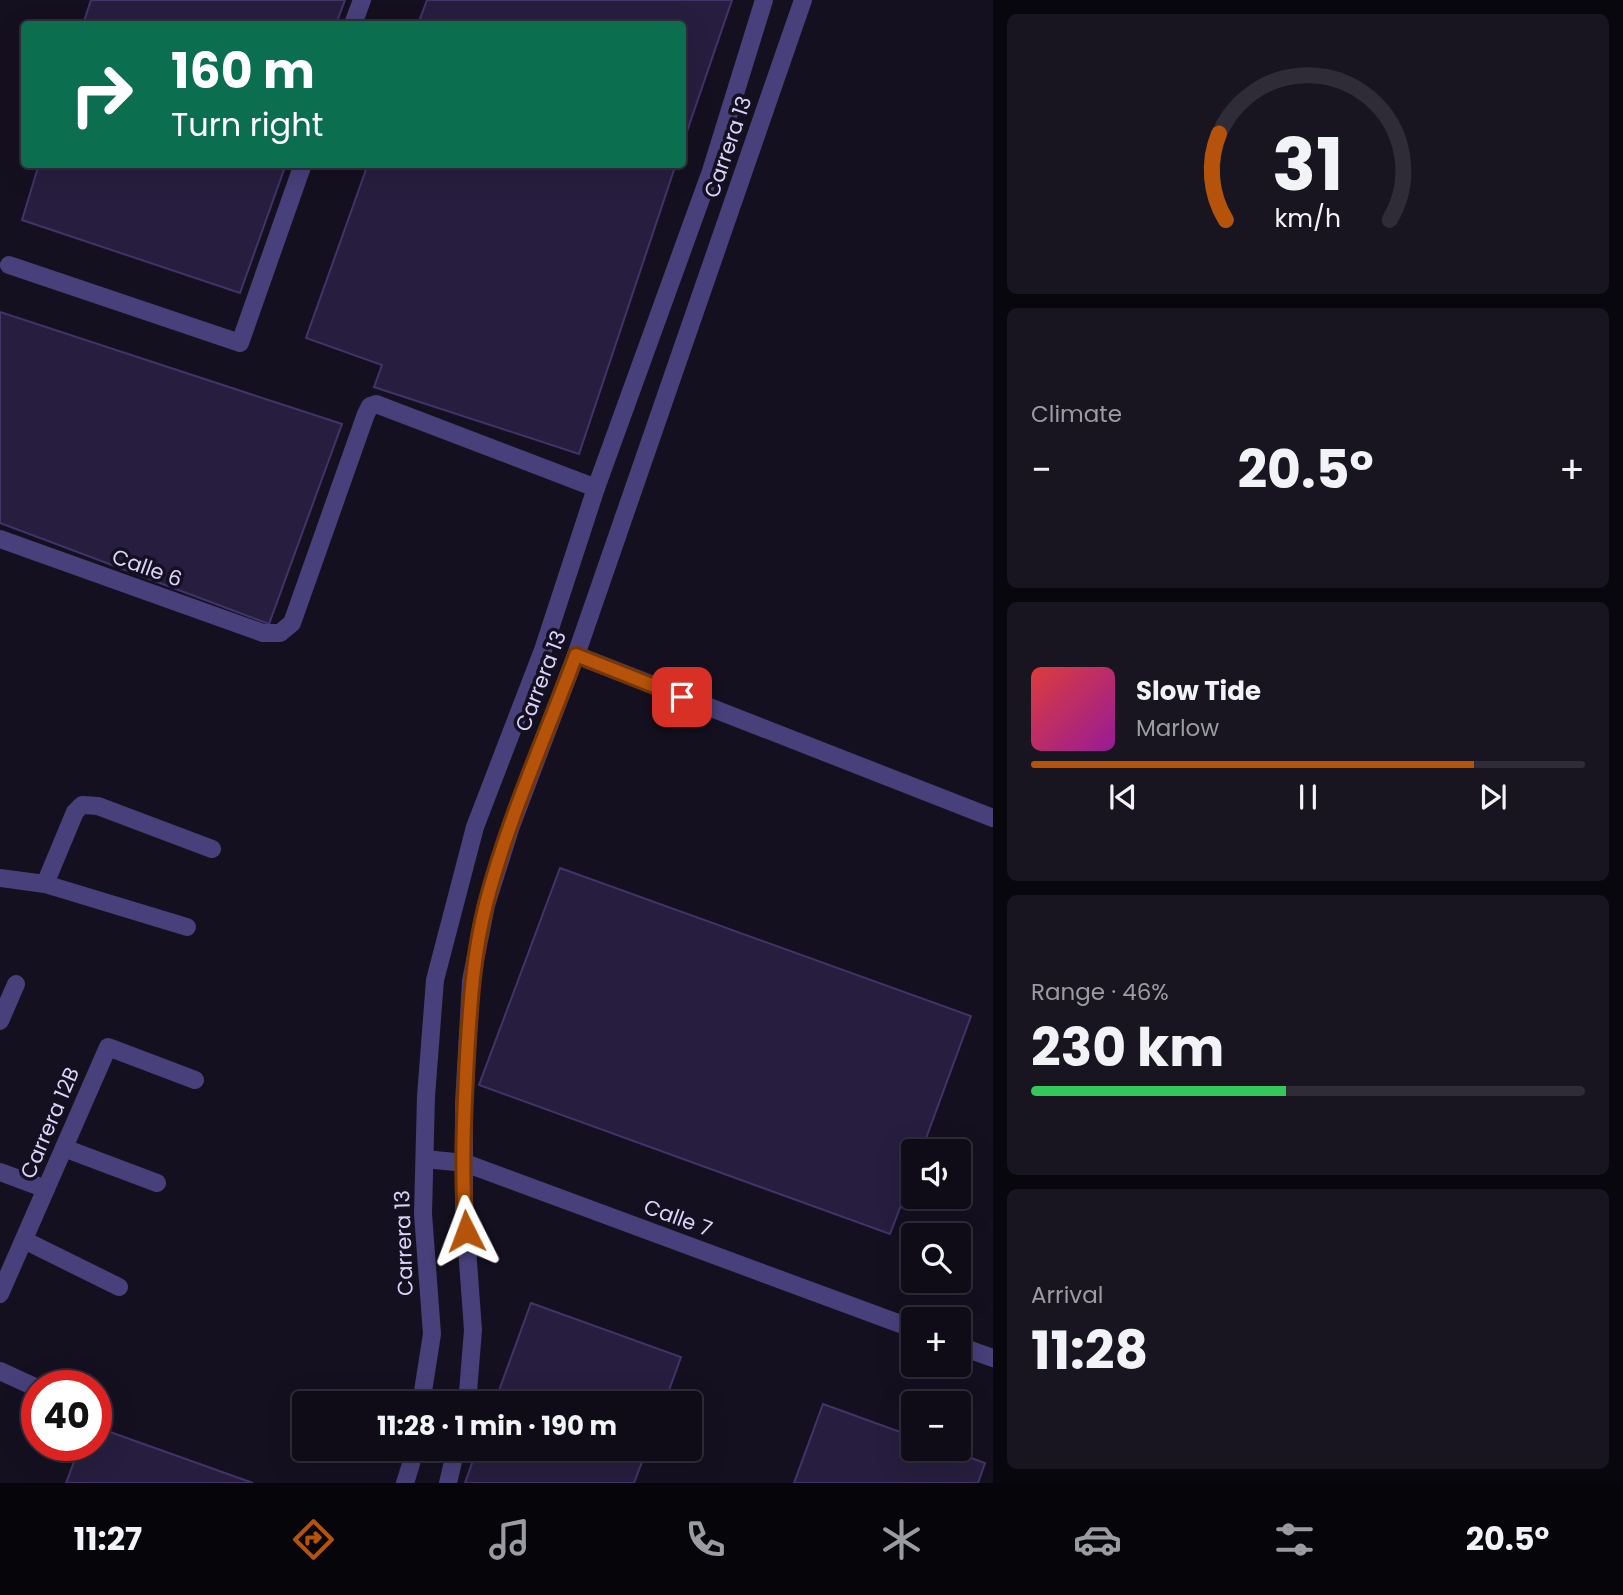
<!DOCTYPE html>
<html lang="en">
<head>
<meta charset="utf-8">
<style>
  body { margin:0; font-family:Poppins,sans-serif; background:#181521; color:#f1f3f6; height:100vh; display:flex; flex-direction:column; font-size:26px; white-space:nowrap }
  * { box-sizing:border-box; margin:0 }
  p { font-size:23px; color:#9b9ba2 }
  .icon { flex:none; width:38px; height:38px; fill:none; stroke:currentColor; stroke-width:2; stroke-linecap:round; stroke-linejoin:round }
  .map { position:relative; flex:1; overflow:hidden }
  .details { display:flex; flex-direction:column; gap:14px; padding:14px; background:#08070d; width:630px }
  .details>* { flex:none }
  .top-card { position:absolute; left:21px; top:21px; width:665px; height:147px; border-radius:7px; box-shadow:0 7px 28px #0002,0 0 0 2px #2f2c37; background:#0b6e4f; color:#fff; overflow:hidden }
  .buttons { position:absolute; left:901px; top:1139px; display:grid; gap:14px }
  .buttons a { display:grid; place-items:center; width:70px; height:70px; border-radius:7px; background:#0f0c18; box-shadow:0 7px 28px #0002,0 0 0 2px #2f2c37; font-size:35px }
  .speed { position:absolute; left:21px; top:1370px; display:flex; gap:14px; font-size:35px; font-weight:700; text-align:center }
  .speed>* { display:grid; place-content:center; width:91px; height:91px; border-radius:50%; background:#0f0c18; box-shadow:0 7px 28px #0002,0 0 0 2px #2f2c37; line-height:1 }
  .speed .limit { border:10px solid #d22; background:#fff; color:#111 }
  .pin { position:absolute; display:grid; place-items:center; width:60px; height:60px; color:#fff; margin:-30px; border-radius:14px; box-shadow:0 4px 10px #0006 }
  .me { position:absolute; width:77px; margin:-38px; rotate:357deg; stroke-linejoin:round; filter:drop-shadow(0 0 5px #0008) }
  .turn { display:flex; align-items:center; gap:24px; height:147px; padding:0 35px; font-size:32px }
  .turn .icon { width:91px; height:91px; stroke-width:2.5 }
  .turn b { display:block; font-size:49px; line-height:60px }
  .big { font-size:52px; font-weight:700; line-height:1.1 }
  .details .tile { flex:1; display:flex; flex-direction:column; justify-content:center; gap:10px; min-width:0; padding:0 24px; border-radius:10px; background:#181521 }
  .details .dial { align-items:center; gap:0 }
  .dial svg { height:182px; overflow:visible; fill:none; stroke:#2f2c37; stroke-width:7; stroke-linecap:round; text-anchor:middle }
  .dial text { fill:#f1f3f6; stroke:none }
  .song { display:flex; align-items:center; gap:21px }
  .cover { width:84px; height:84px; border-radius:10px; background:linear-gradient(135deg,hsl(0 70% 55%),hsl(300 70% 35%)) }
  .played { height:7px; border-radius:4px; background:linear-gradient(90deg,#b45309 80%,#2f2c37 80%) }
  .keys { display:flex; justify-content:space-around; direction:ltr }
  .heat { display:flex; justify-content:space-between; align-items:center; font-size:38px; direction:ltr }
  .charge { height:10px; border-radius:5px; background:linear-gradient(90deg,#34c759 46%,#2f2c37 0) }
  .trip { position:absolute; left:292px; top:1391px; width:410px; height:70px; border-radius:7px; background:#0f0c18; box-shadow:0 7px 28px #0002,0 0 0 2px #2f2c37; font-weight:700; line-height:70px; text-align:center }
  .tab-bar { display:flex; height:112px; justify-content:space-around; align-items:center; background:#06050a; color:#9b9ba2 }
  .tab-bar .icon { width:49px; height:49px }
  .tab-bar .on { color:#b45309 }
  .tab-bar b { font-size:32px; color:#f1f3f6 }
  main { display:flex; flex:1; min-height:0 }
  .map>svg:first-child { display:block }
  .building { fill:#271e3f; stroke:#423368; stroke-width:2 }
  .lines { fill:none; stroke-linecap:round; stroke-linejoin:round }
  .minor { stroke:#47407a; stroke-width:18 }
  .route-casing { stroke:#753606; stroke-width:18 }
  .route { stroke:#b45309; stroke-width:12 }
  .labels { text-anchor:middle; stroke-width:7; stroke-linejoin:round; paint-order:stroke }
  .street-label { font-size:21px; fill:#dbd4fa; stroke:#141020 }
</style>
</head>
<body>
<main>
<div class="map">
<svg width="993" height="1483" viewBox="0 0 993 1483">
  <rect width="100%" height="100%" fill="#141020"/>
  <g class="building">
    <polygon points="91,0 345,0 336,24 83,24"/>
    <polygon points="427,0 732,0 682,146 682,24 418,24"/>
    <polygon points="39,164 286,164 240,293 22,220"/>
    <polygon points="368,164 676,164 579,454 374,387 382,365 306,338"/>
    <polygon points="0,312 342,424 269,624 0,523"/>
    <polygon points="560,868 971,1016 921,1152 914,1152 914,1171 890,1234 479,1085"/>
    <polygon points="531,1303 681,1357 664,1404 494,1404"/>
    <polygon points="823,1404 914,1437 914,1449 947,1449 985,1463 978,1483 794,1483"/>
    <polygon points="96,1427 253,1483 66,1483 80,1446 96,1446"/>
    <polygon points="477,1449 647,1449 634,1483 465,1483"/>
  </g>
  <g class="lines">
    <g class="minor">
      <polyline points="353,24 362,0"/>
      <polyline points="9,265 240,343 303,164"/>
      <polyline points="0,539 263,633 280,633 292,623 366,414 370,406 376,404 596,488"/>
      <polyline points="576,655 993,818"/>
      <polyline points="0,878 45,884 75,812 82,805 98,806 212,849"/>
      <polyline points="45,884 187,927"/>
      <polyline points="0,1021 16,984"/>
      <polyline points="64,1148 157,1183"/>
      <polyline points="425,1159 465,1163 914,1329"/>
      <polyline points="0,1172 46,1189"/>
      <polyline points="24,1240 119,1287"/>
      <polyline points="0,1294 108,1047 195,1080"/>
      <polyline points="959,1346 993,1358"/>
      <polyline points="0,1371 37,1388"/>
      <polyline points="421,1404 432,1334 423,1214 426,1096 435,980 475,827 543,650 596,488 711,171 764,0"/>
      <polyline points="467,1404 473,1330 464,1207 464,1103 471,981 486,905 511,826 576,655 803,0"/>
      <polyline points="405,1483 411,1464 413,1449"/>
      <polyline points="448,1483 456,1449"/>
    </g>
  </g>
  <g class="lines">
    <defs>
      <path id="route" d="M466,1231C461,1175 464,1113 467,1057C470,1005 473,955 486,904C508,819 545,738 576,655L682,697"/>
    </defs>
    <use href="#route" class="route-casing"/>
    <use href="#route" class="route"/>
  </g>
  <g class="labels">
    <g class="street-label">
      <text transform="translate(728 147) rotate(-71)" y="7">Carrera 13</text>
      <text transform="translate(147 568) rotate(20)" y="7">Calle 6</text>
      <text transform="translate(541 681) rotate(-69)" y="7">Carrera 13</text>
      <text transform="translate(50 1123) rotate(-67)" y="7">Carrera 12B</text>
      <text transform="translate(678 1218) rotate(20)" y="7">Calle 7</text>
      <text transform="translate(404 1243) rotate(-92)" y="7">Carrera 13</text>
    </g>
  </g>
</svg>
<div class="buttons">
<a><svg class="icon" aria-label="sound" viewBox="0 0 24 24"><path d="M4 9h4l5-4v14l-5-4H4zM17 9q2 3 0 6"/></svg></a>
<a><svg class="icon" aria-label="search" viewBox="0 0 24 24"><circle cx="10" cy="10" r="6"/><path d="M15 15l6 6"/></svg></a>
<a>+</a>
<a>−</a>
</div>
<div class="speed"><div class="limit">40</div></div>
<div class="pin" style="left:682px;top:697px;background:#d93025"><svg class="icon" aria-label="arrive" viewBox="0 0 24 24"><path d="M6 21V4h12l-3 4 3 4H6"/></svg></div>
<svg class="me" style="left:466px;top:1231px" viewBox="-20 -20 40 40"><path d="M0-17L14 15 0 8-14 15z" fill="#b45309" stroke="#fff" stroke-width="4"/></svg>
<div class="trip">11:28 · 1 min · 190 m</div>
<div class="top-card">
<div class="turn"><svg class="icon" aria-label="right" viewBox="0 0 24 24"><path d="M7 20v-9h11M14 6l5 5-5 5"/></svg><div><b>160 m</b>Turn right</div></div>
</div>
</div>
<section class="details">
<div class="tile dial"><svg viewBox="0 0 100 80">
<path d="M14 69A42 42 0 1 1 86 69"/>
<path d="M14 69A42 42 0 0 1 11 31" stroke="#b45309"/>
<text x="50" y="56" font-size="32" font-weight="700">31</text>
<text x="50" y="72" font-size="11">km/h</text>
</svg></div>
<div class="tile"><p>Climate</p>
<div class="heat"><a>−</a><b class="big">20.5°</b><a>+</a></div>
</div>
<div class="tile">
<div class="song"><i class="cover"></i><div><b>Slow Tide</b><p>Marlow</p></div></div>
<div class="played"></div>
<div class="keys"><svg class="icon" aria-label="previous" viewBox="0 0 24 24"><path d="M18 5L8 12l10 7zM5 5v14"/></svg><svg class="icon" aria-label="pause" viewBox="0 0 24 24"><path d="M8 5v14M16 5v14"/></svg><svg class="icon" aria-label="next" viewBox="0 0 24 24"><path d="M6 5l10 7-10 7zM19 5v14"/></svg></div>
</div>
<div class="tile"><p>Range · 46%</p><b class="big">230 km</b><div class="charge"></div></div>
<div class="tile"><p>Arrival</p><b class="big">11:28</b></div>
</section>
</main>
<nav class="tab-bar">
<b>11:27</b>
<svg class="icon on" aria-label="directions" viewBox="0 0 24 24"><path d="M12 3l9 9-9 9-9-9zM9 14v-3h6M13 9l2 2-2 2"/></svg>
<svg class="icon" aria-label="music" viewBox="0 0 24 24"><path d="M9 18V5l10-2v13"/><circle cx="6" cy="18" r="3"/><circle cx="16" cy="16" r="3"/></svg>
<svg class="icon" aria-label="phone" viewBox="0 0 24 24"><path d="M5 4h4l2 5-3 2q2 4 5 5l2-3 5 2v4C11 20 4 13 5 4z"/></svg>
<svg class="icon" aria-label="climate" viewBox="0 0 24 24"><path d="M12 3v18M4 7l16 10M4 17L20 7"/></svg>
<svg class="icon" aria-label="car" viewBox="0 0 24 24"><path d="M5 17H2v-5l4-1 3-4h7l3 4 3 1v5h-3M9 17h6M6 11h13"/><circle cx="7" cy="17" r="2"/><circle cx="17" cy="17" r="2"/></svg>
<svg class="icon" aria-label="filters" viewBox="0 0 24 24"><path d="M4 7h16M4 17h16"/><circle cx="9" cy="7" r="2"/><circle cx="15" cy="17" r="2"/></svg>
<b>20.5°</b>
</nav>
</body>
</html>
